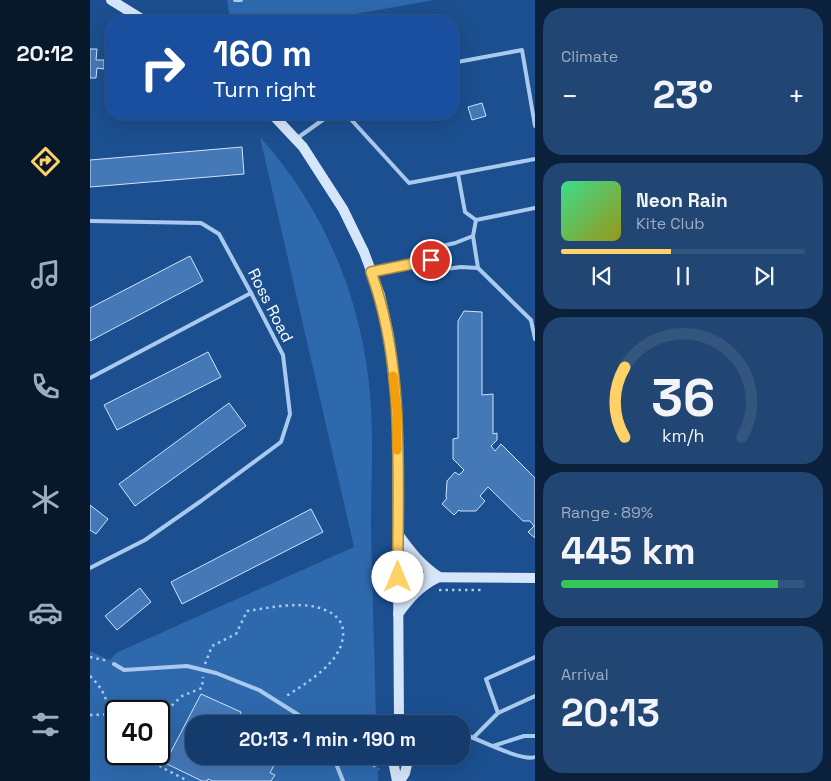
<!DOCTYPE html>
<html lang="en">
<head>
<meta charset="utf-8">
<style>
  body { margin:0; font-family:"Space Grotesk",sans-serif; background:#214673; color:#f1f3f6; height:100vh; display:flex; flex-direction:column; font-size:19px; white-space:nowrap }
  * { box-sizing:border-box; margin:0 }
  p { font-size:16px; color:#9dadc1 }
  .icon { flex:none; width:28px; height:28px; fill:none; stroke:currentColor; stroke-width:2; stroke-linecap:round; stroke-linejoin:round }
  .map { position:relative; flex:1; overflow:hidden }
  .sheet { display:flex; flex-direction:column; gap:8px; padding:8px; background:#0b203b; width:296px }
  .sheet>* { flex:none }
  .hud { position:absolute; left:15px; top:15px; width:354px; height:105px; border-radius:20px; box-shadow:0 5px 20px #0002,0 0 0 1px #33557e; background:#1a4fa0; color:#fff; overflow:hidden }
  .speed { position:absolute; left:15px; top:700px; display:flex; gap:10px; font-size:25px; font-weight:700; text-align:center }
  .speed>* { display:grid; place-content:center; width:65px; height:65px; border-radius:50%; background:#143b6b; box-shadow:0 5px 20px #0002,0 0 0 1px #33557e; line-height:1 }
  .speed .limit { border:2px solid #111; border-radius:8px; background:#fff; color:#111 }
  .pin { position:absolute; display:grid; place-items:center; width:42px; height:42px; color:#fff; margin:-21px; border:2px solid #fff; border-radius:50%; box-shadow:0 1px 5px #0007 }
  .me { position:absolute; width:55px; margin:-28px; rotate:0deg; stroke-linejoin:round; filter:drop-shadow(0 0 4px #0008) }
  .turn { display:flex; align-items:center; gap:18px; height:105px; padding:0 25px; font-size:22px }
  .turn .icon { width:65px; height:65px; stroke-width:2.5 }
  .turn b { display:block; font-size:35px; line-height:42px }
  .big { font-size:38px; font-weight:800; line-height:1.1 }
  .sheet .widget { flex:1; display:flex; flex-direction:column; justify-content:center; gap:8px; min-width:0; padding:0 18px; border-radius:20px; background:#214673 }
  .sheet .dial { align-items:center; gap:0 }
  .dial svg { height:130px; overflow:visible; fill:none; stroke:#33557e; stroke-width:7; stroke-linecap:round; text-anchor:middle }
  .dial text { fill:#f1f3f6; stroke:none }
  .song { display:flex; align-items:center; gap:15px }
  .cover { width:60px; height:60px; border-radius:8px; background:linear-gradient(135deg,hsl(150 70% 55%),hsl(60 70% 35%)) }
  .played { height:5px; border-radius:2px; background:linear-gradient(90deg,#ffd166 45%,#33557e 45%) }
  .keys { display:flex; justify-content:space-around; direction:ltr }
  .heat { display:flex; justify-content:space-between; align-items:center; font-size:28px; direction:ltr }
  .charge { height:8px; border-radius:4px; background:linear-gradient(90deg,#34c759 89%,#33557e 0) }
  .trip { position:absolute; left:95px; top:715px; width:285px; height:50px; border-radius:20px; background:#143b6b; box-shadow:0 5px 20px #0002,0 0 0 1px #33557e; font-weight:800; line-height:50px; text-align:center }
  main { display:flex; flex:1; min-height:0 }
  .tabs { display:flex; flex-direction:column; width:90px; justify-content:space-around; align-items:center; background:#08182b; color:#9dadc1 }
  .tabs .icon { width:35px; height:35px }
  .tabs .on { color:#ffd166 }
  .tabs b { font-size:22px; color:#f1f3f6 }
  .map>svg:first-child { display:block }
  .green { fill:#2e69ad; fill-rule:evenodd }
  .building { fill:#4478b7; stroke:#cfe3fa }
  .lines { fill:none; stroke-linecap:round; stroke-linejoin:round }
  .path { stroke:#a9c9ee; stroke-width:2.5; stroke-dasharray:2.5 4; stroke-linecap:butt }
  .lane { stroke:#a9c9ee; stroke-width:4 }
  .secondary { stroke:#d6e6fa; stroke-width:10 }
  .route-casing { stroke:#a68842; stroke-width:12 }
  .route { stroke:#ffd166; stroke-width:9 }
  .slow { stroke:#f59e0b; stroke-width:9 }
  .labels { text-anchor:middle; stroke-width:5; stroke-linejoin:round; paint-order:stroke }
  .street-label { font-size:16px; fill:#fff; stroke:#1b4f8f }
</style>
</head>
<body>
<main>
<nav class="tabs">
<b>20:12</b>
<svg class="icon on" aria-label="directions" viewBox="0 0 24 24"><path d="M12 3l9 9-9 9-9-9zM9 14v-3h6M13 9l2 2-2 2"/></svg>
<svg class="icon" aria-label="music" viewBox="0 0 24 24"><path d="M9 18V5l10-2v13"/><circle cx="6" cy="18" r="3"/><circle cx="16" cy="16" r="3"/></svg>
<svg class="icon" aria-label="phone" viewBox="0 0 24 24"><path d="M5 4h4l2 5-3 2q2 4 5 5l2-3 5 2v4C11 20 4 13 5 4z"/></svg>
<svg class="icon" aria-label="climate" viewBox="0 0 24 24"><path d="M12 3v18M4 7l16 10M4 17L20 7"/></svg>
<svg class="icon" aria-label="car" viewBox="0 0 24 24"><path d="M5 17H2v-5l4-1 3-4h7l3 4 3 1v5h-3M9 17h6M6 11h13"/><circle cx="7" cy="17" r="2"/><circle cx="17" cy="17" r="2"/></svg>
<svg class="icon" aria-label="filters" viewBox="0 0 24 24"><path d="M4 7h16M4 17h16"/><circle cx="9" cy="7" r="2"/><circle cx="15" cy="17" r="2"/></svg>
</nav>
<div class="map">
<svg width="445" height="781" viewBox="0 0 445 781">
  <rect width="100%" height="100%" fill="#1b4f8f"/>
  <g class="green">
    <polygon points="137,0 344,0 226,21 140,21"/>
    <path d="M170,137C234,208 272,299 280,394C284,438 281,483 281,527C282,592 285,658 286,724H104V756H287L288,781H0V651L19,660L28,652L264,547ZM26,711H69V754H26Z"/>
  </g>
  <g class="building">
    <polygon points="0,49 7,49 6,60 14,60 14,69 7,68 6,78 0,78"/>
    <polygon points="392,103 396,116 382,120 378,107"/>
    <polygon points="152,147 154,174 0,187 0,160"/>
    <polygon points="100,256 113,281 0,341 0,308"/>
    <polygon points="374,311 392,312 392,395 403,394 403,434 407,433 407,440 401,446 405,451 411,444 445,478 445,538 438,532 444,526 440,521 433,521 398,487 390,496 395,501 386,511 370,511 369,510 364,515 352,504 357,498 356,497 357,481 365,472 369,475 374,470 363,459 363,439 368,438 368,321"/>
    <polygon points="118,352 131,377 27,430 14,405"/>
    <polygon points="139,403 156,426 45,506 29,484"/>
    <polygon points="0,505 18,519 6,534 0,530"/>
    <polygon points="221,509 233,532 92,604 81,582"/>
    <polygon points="50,588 61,602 27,630 15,616"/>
    <polygon points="111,694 151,712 148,721 153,724 104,724 104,756 186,756 188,757 180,773 185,775 181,781 123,781 118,779 117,781 112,781 75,763"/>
  </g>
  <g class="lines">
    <g class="path">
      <polyline points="349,590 391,590"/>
      <polyline points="0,657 18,661"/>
      <path d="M115,664L122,646L146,634L157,611C178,608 204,602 226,607C238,610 251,616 253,630C256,661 216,683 195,697"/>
      <path d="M0,676C12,687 17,699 20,714"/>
      <polyline points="77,710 92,696 112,688 113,677"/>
      <polyline points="69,712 77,710 69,720"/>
      <polyline points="0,715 26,714"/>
      <polyline points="63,754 71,767 98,781"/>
      <polyline points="274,756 283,765 289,769"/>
    </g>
    <g class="lane">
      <polyline points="145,0 151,0"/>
      <polyline points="362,63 432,50 445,126"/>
      <polyline points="256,114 319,183 445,159"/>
      <polyline points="206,139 241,114"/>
      <polyline points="368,174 375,212 386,220"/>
      <polyline points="445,208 386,220 383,236 388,268 441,320 445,339"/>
      <polyline points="0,221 111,223 129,234 161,293 193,355 200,414 191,442 111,501 55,540 0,568"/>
      <polyline points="341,260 356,269 371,267 388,268"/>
      <polyline points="282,271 341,260 352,246 365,243 383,236"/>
      <polyline points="0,378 161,293"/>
      <polyline points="24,664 34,670 97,666 126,673 169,690 223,724"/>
      <polyline points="408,713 396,679 445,657"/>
      <polyline points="251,724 309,718 331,718 346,724"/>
      <path d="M371,733C386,738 432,762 445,757"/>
      <polyline points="384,737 408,713 445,696"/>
      <polyline points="403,746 434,736 445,736"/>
      <polyline points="243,756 253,781"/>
    </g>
    <g class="secondary">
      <polyline points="21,0 55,21"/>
      <polyline points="182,114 213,147 253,209 274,252 290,295 299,336 307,411 309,724"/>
      <path d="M308,534C320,551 331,565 349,577"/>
      <polyline points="308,577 445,578"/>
      <path d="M308,614C320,598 329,587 347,578"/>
      <polyline points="302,756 307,781"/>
      <polyline points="310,781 315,773 319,756"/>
    </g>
  </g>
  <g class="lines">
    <defs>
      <path id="route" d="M308,577C307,475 316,368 281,272L341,260"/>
    </defs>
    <use href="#route" class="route-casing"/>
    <use href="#route" class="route"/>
    <polyline class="slow" points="303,376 307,411 307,450"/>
  </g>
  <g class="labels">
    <g class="street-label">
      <text transform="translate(181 305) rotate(63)" y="6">Ross Road</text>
    </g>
  </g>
</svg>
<div class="speed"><div class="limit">40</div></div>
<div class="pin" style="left:341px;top:260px;background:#d93025"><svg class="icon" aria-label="arrive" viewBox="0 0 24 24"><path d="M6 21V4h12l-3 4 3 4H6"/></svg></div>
<svg class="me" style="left:308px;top:577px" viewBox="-20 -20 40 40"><circle r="19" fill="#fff"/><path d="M0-13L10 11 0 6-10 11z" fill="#ffd166"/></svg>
<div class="trip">20:13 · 1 min · 190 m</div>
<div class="hud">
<div class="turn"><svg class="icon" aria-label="right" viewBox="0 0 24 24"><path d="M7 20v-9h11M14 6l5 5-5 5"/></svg><div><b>160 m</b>Turn right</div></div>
</div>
</div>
<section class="sheet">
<div class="widget"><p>Climate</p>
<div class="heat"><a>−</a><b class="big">23°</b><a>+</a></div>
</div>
<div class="widget">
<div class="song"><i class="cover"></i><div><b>Neon Rain</b><p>Kite Club</p></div></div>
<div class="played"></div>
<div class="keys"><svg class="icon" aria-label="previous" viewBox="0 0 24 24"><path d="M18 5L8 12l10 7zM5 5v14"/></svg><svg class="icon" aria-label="pause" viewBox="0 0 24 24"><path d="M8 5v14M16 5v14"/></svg><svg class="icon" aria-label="next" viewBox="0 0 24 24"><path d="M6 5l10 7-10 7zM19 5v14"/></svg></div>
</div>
<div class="widget dial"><svg viewBox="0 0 100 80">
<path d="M14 69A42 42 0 1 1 86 69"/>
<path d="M14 69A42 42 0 0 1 14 26" stroke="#ffd166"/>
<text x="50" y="56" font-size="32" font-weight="700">36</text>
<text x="50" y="72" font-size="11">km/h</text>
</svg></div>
<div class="widget"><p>Range · 89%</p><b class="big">445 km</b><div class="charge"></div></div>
<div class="widget"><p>Arrival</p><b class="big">20:13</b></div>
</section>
</main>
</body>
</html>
